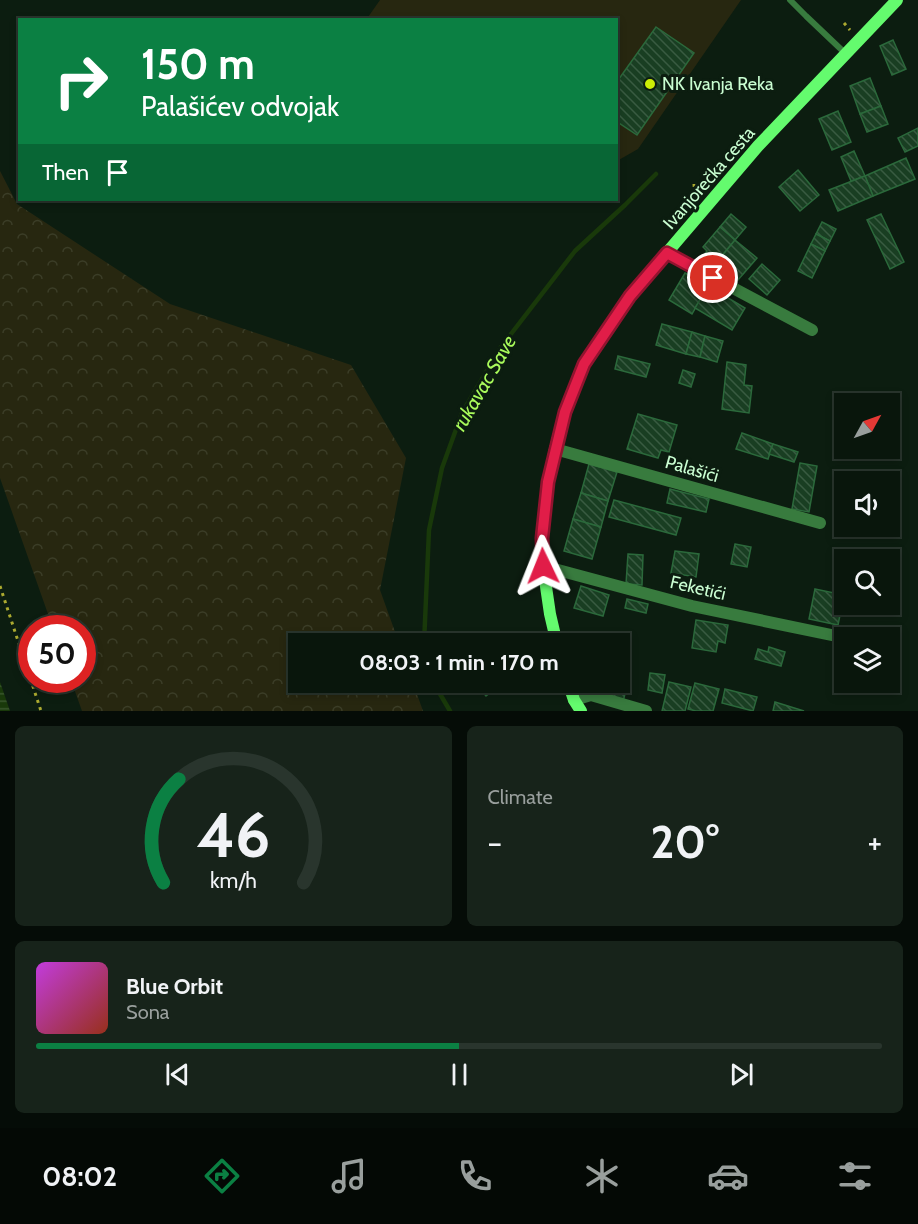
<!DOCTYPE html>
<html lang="en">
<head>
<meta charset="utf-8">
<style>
  body { margin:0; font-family:Cabin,sans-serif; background:#17231a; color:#f1f3f6; height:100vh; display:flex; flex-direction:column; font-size:22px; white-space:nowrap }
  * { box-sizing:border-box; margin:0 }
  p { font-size:20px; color:#999f9d }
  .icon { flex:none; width:33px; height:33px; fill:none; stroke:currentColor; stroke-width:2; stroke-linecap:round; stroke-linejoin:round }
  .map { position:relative; height:711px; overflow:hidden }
  .details { display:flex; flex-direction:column; gap:15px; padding:15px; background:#050c07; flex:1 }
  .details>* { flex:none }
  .banner { position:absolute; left:18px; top:18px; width:600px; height:183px; border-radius:0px; box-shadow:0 3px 9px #0003,0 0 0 2px #29352d; background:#0b8043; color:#fff; overflow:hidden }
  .needle { width:39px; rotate:50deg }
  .controls { position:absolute; left:834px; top:393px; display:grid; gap:12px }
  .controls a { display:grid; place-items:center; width:66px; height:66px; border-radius:0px; background:#09160c; box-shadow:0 3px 9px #0003,0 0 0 2px #29352d; font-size:30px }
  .speed { position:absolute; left:18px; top:615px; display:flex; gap:12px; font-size:30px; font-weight:700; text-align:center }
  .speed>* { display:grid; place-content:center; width:78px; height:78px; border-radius:50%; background:#09160c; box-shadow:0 3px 9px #0003,0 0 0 2px #29352d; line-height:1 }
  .speed .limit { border:9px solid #d22; background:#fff; color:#111 }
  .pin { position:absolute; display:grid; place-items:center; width:51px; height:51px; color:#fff; margin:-26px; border:3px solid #fff; border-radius:50%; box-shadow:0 2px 6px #0007 }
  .me { position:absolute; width:66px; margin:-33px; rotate:358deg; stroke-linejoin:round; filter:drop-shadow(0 0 4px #0008) }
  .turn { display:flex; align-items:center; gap:21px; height:126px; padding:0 24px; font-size:27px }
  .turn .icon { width:78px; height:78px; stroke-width:2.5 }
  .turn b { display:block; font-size:42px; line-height:51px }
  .then { display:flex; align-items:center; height:57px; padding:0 24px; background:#0003; gap:12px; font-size:22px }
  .big { font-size:45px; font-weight:700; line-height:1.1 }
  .details .widget { flex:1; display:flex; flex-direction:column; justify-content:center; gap:9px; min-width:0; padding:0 21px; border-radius:9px; background:#17231a }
  .details .dial { align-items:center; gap:0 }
  .dial svg { height:156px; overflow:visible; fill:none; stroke:#29352d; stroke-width:7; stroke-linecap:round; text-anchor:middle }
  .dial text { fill:#f1f3f6; stroke:none }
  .song { display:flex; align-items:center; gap:18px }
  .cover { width:72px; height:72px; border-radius:9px; background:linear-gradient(135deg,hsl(290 70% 55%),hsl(10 70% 35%)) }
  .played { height:6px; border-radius:3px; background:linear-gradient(90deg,#0b8043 50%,#29352d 50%) }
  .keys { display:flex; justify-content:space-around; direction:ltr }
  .heat { display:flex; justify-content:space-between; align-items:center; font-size:33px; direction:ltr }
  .details .tiles { flex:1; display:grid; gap:15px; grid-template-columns:1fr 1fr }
  .widget:last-child { grid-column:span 2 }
  .trip { position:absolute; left:288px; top:633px; width:342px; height:60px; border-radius:0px; background:#09160c; box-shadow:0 3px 9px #0003,0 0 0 2px #29352d; font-weight:700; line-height:60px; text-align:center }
  .tab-bar { display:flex; height:96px; justify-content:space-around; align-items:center; background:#040905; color:#999f9d }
  .tab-bar .icon { width:42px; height:42px }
  .tab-bar .current { color:#0b8043 }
  .tab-bar b { font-size:27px; color:#f1f3f6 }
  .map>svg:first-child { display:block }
  .forest { fill:url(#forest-crowns) }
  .pitch { fill:#272710 }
  .water { fill:url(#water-rules) }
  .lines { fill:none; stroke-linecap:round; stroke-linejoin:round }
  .stream { stroke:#19390a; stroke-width:4.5 }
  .building { fill:url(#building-back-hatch); stroke:#2b693b; stroke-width:1.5 }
  .path { stroke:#acaa30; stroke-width:3; stroke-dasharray:3 4.5; stroke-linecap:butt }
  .service { stroke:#387b3e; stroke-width:6 }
  .minor { stroke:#387b3e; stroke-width:12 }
  .secondary { stroke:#64fb6e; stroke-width:12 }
  .route-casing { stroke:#92132f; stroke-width:15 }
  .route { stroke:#e11d48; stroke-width:10 }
  .poi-dot { fill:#ccee06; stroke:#0c1d10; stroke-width:2 }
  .labels { text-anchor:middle; stroke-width:6; stroke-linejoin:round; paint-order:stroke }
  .poi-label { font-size:18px; fill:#cafed2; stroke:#0c1d10; text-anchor:start }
  .street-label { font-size:18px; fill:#cafed2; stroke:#0c1d10 }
  .water-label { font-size:20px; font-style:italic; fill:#a9fb5b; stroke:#0c1d10 }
</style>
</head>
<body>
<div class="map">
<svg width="918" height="711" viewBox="0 0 918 711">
  <defs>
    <pattern id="forest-crowns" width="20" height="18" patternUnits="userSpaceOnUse" patternTransform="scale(1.5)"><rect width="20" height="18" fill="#272710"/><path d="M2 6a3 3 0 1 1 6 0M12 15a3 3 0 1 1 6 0" fill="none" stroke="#3b3d27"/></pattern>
    <pattern id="water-rules" width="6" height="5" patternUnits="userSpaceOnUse" patternTransform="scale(1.5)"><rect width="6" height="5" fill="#19390a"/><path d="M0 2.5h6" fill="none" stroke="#39572d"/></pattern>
    <pattern id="building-back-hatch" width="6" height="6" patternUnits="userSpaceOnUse" patternTransform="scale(1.5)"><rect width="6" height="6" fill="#193e22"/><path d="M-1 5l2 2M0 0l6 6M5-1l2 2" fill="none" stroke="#395b41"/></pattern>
  </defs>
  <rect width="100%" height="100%" fill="#0c1d10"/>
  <polygon class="forest" points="0,171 17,204 170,304 351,365 406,458 380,590 399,643 298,644 298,682 413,683 423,711 82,711 71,680 82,680 82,628 53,628 0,478"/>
  <polygon class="pitch" points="380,0 741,0 638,149 617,161 616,20 366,20"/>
  <polygon class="water" points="0,682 10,711 0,711"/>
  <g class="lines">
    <g class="stream">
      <polyline points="424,644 429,530 442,468 462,413 501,347 575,251 625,205 656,174"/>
      <polyline points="433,682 450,711"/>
    </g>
  </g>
  <g class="building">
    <polygon points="656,27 694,53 637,135 616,121 616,83"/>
    <polygon points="893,40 906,69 892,75 880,46"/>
    <polygon points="870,78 881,106 860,114 850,86"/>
    <polygon points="881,106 888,124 867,132 860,114"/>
    <polygon points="838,111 851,142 832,150 819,119"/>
    <polygon points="918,128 918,146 905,152 898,138"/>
    <polygon points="854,151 865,176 851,181 841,157"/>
    <polygon points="906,158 915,179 873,196 865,176"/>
    <polygon points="798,170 819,195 800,211 779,187"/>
    <polygon points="865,176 873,196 838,211 829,190"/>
    <polygon points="731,214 746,227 735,240 720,227"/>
    <polygon points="881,214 904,262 890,269 867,220"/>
    <polygon points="822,222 836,229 830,241 816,234"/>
    <polygon points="720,227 735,240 710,270 699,261 707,251 703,247"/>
    <polygon points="816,234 830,241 825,251 811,244"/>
    <polygon points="735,240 757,258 738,280 717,262"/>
    <polygon points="811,244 825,251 812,278 798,271"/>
    <polygon points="762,264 780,280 767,295 749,279"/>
    <polygon points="685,273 708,286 692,314 669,300"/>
    <polygon points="708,286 745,308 732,330 695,308"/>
    <polygon points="662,324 692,332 686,354 656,345"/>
    <polygon points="692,332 705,336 700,357 686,354"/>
    <polygon points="705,336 723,341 717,362 700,357"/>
    <polygon points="618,356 650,364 646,377 615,369"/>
    <polygon points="727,362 746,365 744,385 752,386 749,413 722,409"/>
    <polygon points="683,370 695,374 691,387 679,383"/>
    <polygon points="638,414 677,425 669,452 661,450 658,458 627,449"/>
    <polygon points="742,433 773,444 768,459 736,449"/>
    <polygon points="773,444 798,452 794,462 769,454"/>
    <polygon points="800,463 817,466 809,512 792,509"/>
    <polygon points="589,464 617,472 608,501 581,493"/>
    <polygon points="670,489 709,499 706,512 667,503"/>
    <polygon points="581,493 608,501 601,527 573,519"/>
    <polygon points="614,500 681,518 676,535 609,517"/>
    <polygon points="573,519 601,527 592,559 564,551"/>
    <polygon points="735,544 751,547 747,567 731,564"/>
    <polygon points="675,551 699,554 696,577 671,573"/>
    <polygon points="628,554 643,555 642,585 626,584"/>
    <polygon points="581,586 609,595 603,616 574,608"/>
    <polygon points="815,589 844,595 838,625 809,619"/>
    <polygon points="627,599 648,604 646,613 625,608"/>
    <polygon points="696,620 728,625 725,643 718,641 716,652 692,648"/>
    <polygon points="769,647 785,652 781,666 755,659 758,649 768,652"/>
    <polygon points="620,657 626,659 621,678 628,681 623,702 589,693 592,682 620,682"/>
    <polygon points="650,673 665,675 662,693 648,690"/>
    <polygon points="475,682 500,682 501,684 486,696"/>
    <polygon points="669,682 691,687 685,711 662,711"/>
    <polygon points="695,683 719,689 713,711 696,711 688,709"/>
    <polygon points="725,689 757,697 753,711 722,703"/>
    <polygon points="775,702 804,711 773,711"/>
  </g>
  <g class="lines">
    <g class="path">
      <polyline points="844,23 850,30"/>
      <polyline points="694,184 695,199"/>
      <polyline points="0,586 41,711"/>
    </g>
    <polyline class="service" points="790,0 806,16 846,54"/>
    <g class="minor">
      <polyline points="667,253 812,330"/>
      <polyline points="555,449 820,523"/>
      <polyline points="543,566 692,606 846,638"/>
      <polyline points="574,700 591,695 646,711"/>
    </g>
    <g class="secondary">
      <polyline points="557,644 550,614 543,566 541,539 548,482 555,449 565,412 583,365 630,296 758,146 897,0"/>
      <polyline points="568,682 574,700 581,711"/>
    </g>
  </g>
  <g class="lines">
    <defs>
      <polyline id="route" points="543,566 542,538 548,482 565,412 584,364 630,296 667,253 713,278"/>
    </defs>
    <use href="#route" class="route-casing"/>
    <use href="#route" class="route"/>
  </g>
  <circle class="poi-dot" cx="650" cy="84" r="6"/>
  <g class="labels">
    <g class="poi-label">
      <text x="662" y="90">NK Ivanja Reka</text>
    </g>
    <g class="street-label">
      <text transform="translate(709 178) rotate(-49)" y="6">Ivanjorečka cesta</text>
      <text transform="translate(692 469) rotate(16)" y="6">Palašići</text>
      <text transform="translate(698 588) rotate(13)" y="6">Feketići</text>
    </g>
    <g class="water-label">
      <text transform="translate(484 383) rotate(-60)" y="7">rukavac Save</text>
    </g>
  </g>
</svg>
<div class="controls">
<a><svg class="needle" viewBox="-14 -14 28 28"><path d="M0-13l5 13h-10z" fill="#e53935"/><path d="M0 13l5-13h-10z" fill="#999f9d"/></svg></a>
<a><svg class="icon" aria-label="sound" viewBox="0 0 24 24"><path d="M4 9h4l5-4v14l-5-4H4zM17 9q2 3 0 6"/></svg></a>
<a><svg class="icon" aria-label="search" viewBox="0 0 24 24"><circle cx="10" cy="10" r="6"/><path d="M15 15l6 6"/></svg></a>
<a><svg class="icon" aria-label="layers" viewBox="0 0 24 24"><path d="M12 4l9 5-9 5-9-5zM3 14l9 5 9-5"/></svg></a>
</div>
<div class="speed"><div class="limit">50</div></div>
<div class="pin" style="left:713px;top:278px;background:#d93025"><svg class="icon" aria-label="arrive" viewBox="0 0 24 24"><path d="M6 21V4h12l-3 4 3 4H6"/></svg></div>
<svg class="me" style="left:543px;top:566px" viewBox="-20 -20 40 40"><path d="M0-17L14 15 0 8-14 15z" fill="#e11d48" stroke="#fff" stroke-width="4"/></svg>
<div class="trip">08:03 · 1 min · 170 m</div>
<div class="banner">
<div class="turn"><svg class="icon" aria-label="right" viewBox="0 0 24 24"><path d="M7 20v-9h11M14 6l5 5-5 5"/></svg><div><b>150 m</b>Palašićev odvojak</div></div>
<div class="then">Then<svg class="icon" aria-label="arrive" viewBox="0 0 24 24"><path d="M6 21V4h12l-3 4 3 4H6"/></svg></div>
</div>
</div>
<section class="details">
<div class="tiles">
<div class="widget dial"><svg viewBox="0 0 100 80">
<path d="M14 69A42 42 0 1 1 86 69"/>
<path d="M14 69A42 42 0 0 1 22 16" stroke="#0b8043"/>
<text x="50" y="56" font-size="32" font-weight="700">46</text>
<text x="50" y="72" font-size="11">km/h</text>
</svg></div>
<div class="widget"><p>Climate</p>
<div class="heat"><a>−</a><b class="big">20°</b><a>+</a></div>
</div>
<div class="widget">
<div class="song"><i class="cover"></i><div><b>Blue Orbit</b><p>Sona</p></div></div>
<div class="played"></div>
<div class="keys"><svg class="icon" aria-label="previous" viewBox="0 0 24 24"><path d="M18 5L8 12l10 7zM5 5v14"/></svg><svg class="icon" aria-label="pause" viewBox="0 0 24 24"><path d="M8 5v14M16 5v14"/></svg><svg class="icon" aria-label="next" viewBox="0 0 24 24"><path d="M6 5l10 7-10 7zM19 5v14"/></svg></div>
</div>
</div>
</section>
<nav class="tab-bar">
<b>08:02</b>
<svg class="icon current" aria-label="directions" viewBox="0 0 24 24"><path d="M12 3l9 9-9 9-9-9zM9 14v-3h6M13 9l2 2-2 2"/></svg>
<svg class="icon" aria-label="music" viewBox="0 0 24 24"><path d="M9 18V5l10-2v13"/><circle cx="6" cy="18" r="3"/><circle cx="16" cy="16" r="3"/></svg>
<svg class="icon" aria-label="phone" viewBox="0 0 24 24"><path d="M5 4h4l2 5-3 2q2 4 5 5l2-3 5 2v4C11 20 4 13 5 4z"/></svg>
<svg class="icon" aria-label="climate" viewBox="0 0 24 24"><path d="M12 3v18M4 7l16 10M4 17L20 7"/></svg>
<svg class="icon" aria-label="car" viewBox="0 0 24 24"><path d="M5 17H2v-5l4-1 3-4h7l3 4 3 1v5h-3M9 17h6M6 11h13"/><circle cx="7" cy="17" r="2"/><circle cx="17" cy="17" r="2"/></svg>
<svg class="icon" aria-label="filters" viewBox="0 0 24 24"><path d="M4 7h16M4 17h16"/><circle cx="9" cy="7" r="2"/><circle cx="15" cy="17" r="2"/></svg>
</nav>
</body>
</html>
